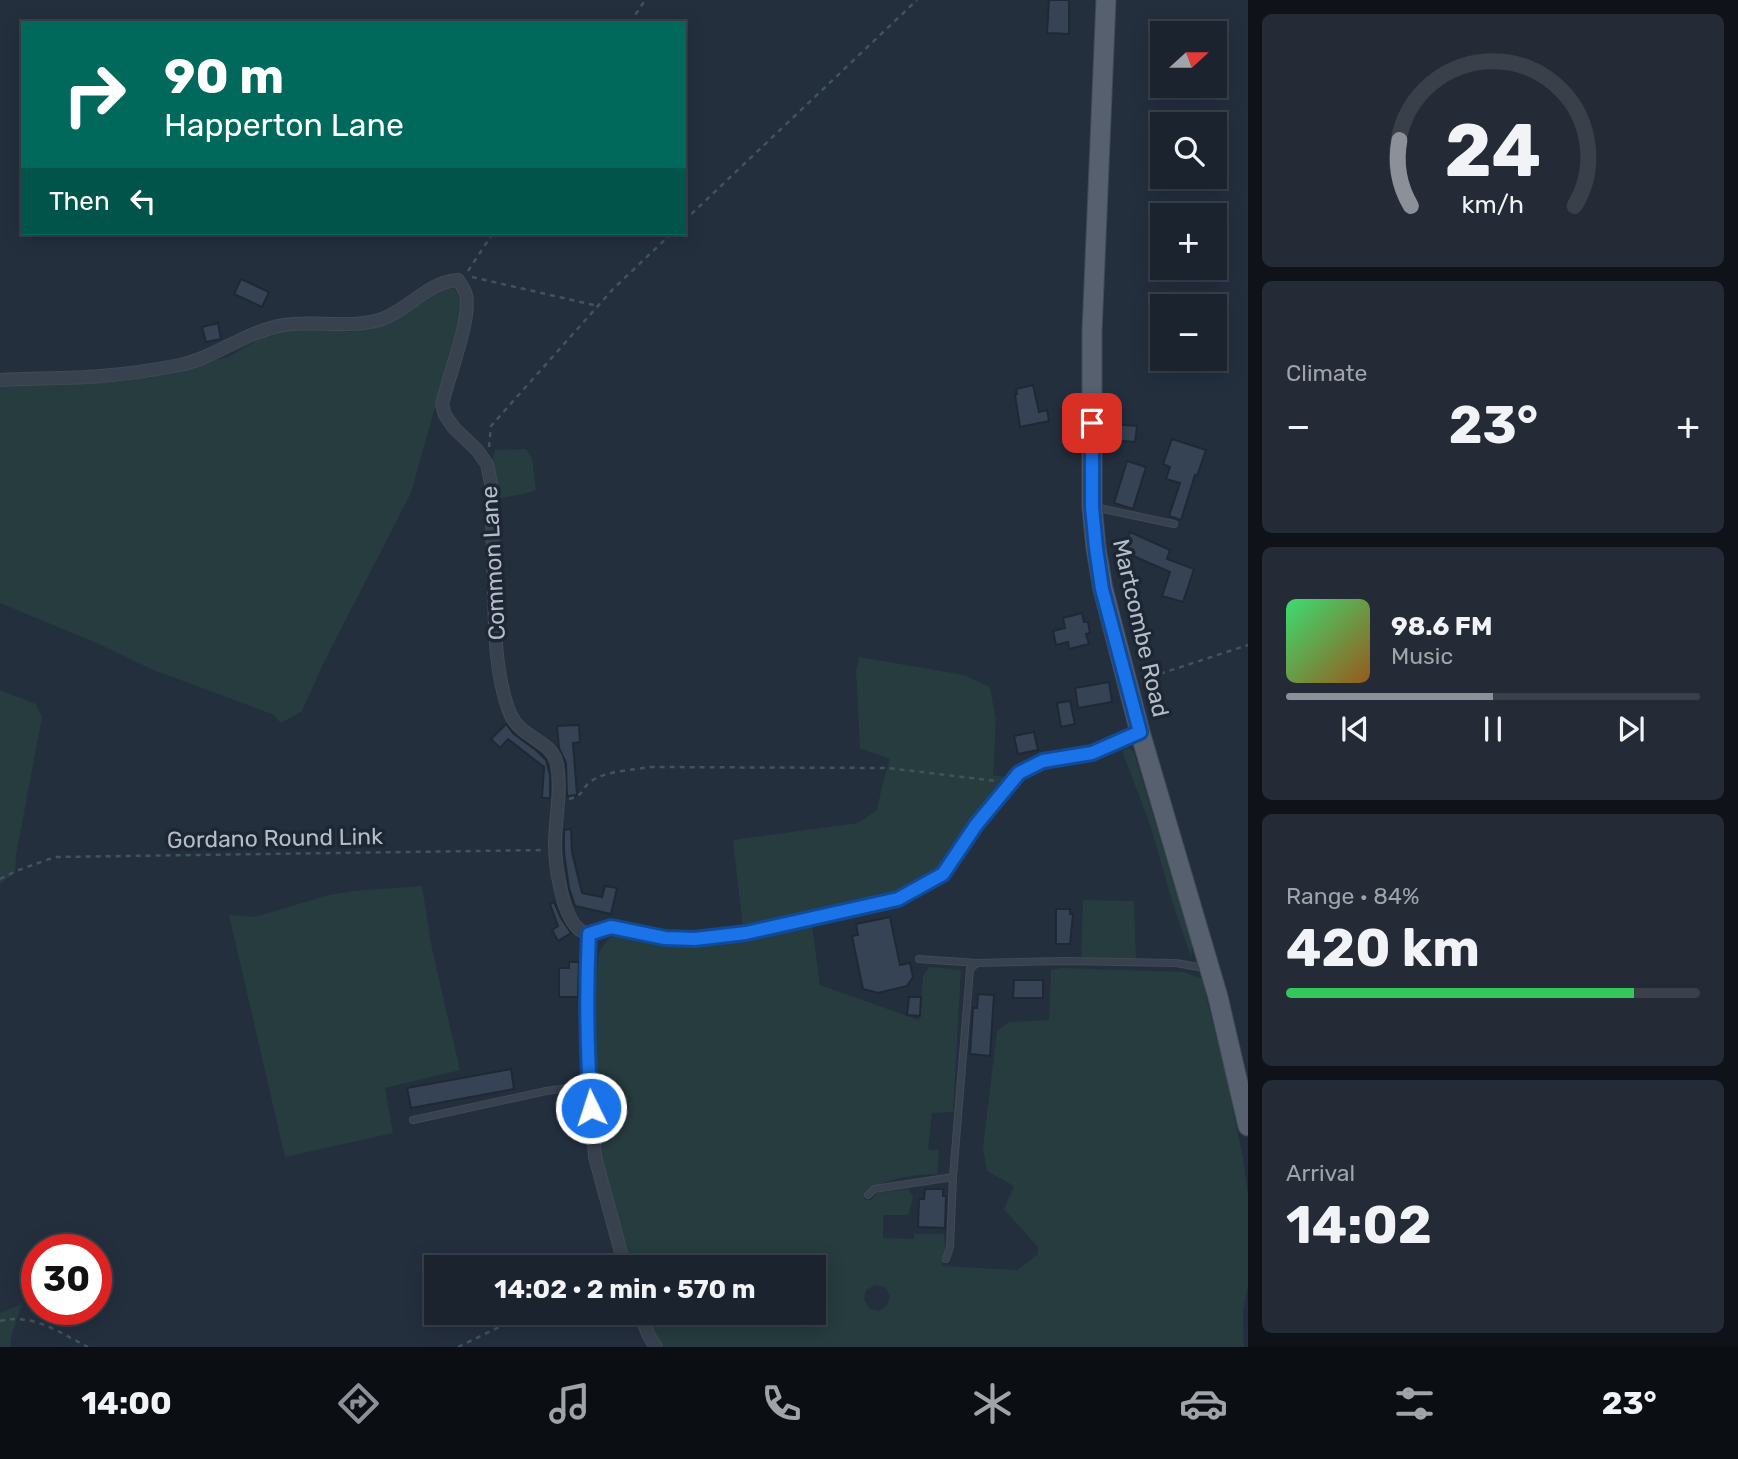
<!DOCTYPE html>
<html lang="en">
<head>
<meta charset="utf-8">
<style>
  body { margin:0; font-family:Rubik,sans-serif; background:#242b36; color:#f1f3f6; height:100vh; display:flex; flex-direction:column; font-size:26px; white-space:nowrap }
  * { box-sizing:border-box; margin:0 }
  p { font-size:23px; color:#a0a4aa }
  .icon { flex:none; width:38px; height:38px; fill:none; stroke:currentColor; stroke-width:2; stroke-linecap:round; stroke-linejoin:round }
  .map { position:relative; flex:1; overflow:hidden }
  .side { display:flex; flex-direction:column; gap:14px; padding:14px; background:#0f1319; width:490px }
  .side>* { flex:none }
  .top-card { position:absolute; left:21px; top:21px; width:665px; height:214px; border-radius:0px; box-shadow:0 4px 18px #0003,0 0 0 2px #39404a; background:#00695c; color:#fff; overflow:hidden }
  .needle { width:46px; rotate:69deg }
  .buttons { position:absolute; left:1150px; top:21px; display:grid; gap:14px }
  .buttons a { display:grid; place-items:center; width:77px; height:77px; border-radius:0px; background:#1b232e; box-shadow:0 4px 18px #0003,0 0 0 2px #39404a; font-size:35px }
  .speed { position:absolute; left:21px; top:1234px; display:flex; gap:14px; font-size:35px; font-weight:700; text-align:center }
  .speed>* { display:grid; place-content:center; width:91px; height:91px; border-radius:50%; background:#1b232e; box-shadow:0 4px 18px #0003,0 0 0 2px #39404a; line-height:1 }
  .speed .limit { border:10px solid #d22; background:#fff; color:#111 }
  .pin { position:absolute; display:grid; place-items:center; width:60px; height:60px; color:#fff; margin:-30px; border-radius:14px; box-shadow:0 4px 10px #0006 }
  .me { position:absolute; width:77px; margin:-38px; rotate:356deg; stroke-linejoin:round; filter:drop-shadow(0 0 5px #0008) }
  .turn { display:flex; align-items:center; gap:24px; height:147px; padding:0 28px; font-size:32px }
  .turn .icon { width:91px; height:91px; stroke-width:2.5 }
  .turn b { display:block; font-size:49px; line-height:60px }
  .then { display:flex; align-items:center; height:66px; padding:0 28px; background:#0003; gap:14px; font-size:26px }
  .big { font-size:52px; font-weight:700; line-height:1.1 }
  .side .card { flex:1; display:flex; flex-direction:column; justify-content:center; gap:10px; min-width:0; padding:0 24px; border-radius:10px; background:#242b36 }
  .side .dial { align-items:center; gap:0 }
  .dial svg { height:182px; overflow:visible; fill:none; stroke:#39404a; stroke-width:7; stroke-linecap:round; text-anchor:middle }
  .dial text { fill:#f1f3f6; stroke:none }
  .song { display:flex; align-items:center; gap:21px }
  .cover { width:84px; height:84px; border-radius:10px; background:linear-gradient(135deg,hsl(140 70% 55%),hsl(30 70% 35%)) }
  .played { height:7px; border-radius:4px; background:linear-gradient(90deg,#8c9099 50%,#39404a 50%) }
  .keys { display:flex; justify-content:space-around; direction:ltr }
  .heat { display:flex; justify-content:space-between; align-items:center; font-size:38px; direction:ltr }
  .charge { height:10px; border-radius:5px; background:linear-gradient(90deg,#34c759 84%,#39404a 0) }
  .trip { position:absolute; left:424px; top:1255px; width:402px; height:70px; border-radius:0px; background:#1b232e; box-shadow:0 4px 18px #0003,0 0 0 2px #39404a; font-weight:700; line-height:70px; text-align:center }
  .menu { display:flex; height:112px; justify-content:space-around; align-items:center; background:#0b0e12; color:#a0a4aa }
  .menu .icon { width:49px; height:49px }
  .menu .on { color:#8c9099 }
  .menu b { font-size:32px; color:#f1f3f6 }
  main { display:flex; flex:1; min-height:0 }
  .map>svg:first-child { display:block }
  .green { fill:#263c3f; fill-rule:evenodd }
  .building { fill:#364354; stroke:#1f2835; stroke-width:2 }
  .lines { fill:none; stroke-linecap:round; stroke-linejoin:round }
  .lane-casing { stroke:#414a57; stroke-width:8 }
  .street-casing { stroke:#414a57; stroke-width:14 }
  .primary-casing { stroke:#414a57; stroke-width:21 }
  .path { stroke:#3f5557; stroke-width:2.5; stroke-dasharray:5 5; stroke-linecap:butt }
  .lane { stroke:#38414e; stroke-width:6 }
  .street { stroke:#38414e; stroke-width:12 }
  .primary { stroke:#56606e; stroke-width:19 }
  .route-casing { stroke:#114b97; stroke-width:18 }
  .route { stroke:#1a73e8; stroke-width:12 }
  .labels { text-anchor:middle; stroke-width:7; stroke-linejoin:round; paint-order:stroke }
  .street-label { font-size:23px; fill:#b4bcc9; stroke:#1d2633 }
</style>
</head>
<body>
<main>
<div class="map">
<svg width="1248" height="1347" viewBox="0 0 1248 1347">
  <rect width="100%" height="100%" fill="#242f3e"/>
  <g class="green">
    <path d="M451,287C462,294 461,306 460,318L411,493L325,660L302,711L281,723L272,714L151,669L99,644L0,603V384L199,364L228,357L264,336L294,328L320,329L350,332L378,326L402,315L423,302L440,289Z"/>
    <polygon points="526,449 532,458 536,490 527,493 496,499 492,463 495,450"/>
    <polygon points="859,657 964,675 990,687 996,721 993,775 1009,778 969,826 939,870 898,895 743,928 733,840 858,823 877,810 882,786 890,759 860,748 856,672"/>
    <polygon points="0,690 36,704 42,717 16,855 15,873 0,883"/>
    <polygon points="1129,748 1134,752 1192,945 1191,957 1172,901 1150,824 1122,751"/>
    <polygon points="422,886 432,949 460,1070 385,1088 393,1133 285,1157 229,915 255,917 329,895 354,891"/>
    <polygon points="1083,900 1134,901 1136,959 1081,959"/>
    <path d="M812,926L820,985L919,1020L923,976L929,967L961,970L953,1112L932,1113L928,1150H939L937,1174C911,1175 891,1178 868,1189L863,1199L871,1200L877,1193L908,1189L913,1197L908,1215H883V1238L914,1239V1234H944L945,1250L942,1266L1018,1270L1038,1254V1247L1004,1209L1014,1186L987,1171L983,1147L997,1031L1009,1022L1049,1020L1051,970L1061,968L1184,972L1202,979L1226,1076L1243,1159L1248,1195V1285L1243,1311L1244,1347H661L653,1333L647,1313L814,1312V1267H633L599,1158L593,996L599,952L608,939L618,933C642,939 669,948 693,947C733,945 773,934 812,926ZM875,1285L885,1287L890,1296L887,1306L878,1311L869,1308L864,1299L866,1290Z"/>
    <polygon points="22,1304 12,1333 10,1347 0,1347 0,1313"/>
  </g>
  <g class="building">
    <polygon points="1049,0 1069,0 1069,34 1047,33"/>
    <polygon points="241,279 269,292 262,307 234,294"/>
    <polygon points="218,323 221,339 206,342 202,327"/>
    <polygon points="1033,385 1039,412 1047,410 1049,421 1020,427 1015,395 1017,394 1016,389"/>
    <polygon points="1112,424 1137,426 1135,442 1111,440"/>
    <polygon points="1172,439 1206,450 1197,476 1195,475 1181,520 1169,516 1180,483 1166,479 1170,467 1163,464"/>
    <polygon points="1127,461 1146,467 1133,509 1114,503"/>
    <polygon points="1130,532 1170,550 1167,559 1194,569 1183,602 1162,596 1170,572 1122,551"/>
    <polygon points="1082,613 1084,622 1088,622 1090,633 1086,634 1089,644 1069,649 1068,642 1056,645 1053,631 1065,628 1063,618"/>
    <polygon points="1109,682 1112,702 1078,708 1075,688"/>
    <polygon points="1070,701 1075,724 1061,727 1057,703"/>
    <polygon points="506,724 514,734 537,751 546,760 550,775 550,798 542,798 544,767 508,739 500,748 491,739"/>
    <polygon points="579,725 580,742 573,743 577,795 567,796 566,763 559,748 557,726"/>
    <polygon points="1034,732 1038,750 1018,754 1014,736"/>
    <polygon points="571,829 572,852 582,893 602,897 605,886 617,888 611,914 575,906 569,888 564,853 564,830"/>
    <polygon points="554,902 561,918 571,933 558,941 552,930 558,926 550,904"/>
    <polygon points="1056,909 1070,909 1070,914 1073,914 1070,944 1056,944"/>
    <polygon points="890,917 900,965 910,963 913,977 907,986 878,993 863,989 852,936 858,935 856,924"/>
    <polygon points="569,962 579,962 578,997 559,997 559,968 569,968"/>
    <polygon points="1014,980 1043,980 1043,998 1013,998"/>
    <polygon points="978,994 994,995 990,1056 970,1054 973,1008 977,1008"/>
    <polygon points="909,997 921,997 920,1016 907,1015"/>
    <polygon points="511,1069 514,1089 411,1108 407,1088"/>
    <polygon points="925,1189 943,1189 943,1196 946,1196 945,1228 918,1227 919,1199 924,1199"/>
  </g>
  <g class="lines">
    <defs>
      <g id="lane">
        <polyline points="1094,507 1174,524"/>
        <polyline points="919,959 977,963 1064,961 1176,963 1204,968"/>
        <polyline points="413,1120 546,1091 590,1085"/>
        <polyline points="868,1195 874,1189 953,1177"/>
        <polyline points="946,1259 950,1247 953,1177 970,969 977,963"/>
      </g>
      <g id="street">
        <path d="M0,380C34,378 67,379 101,376C127,374 154,370 180,365C217,357 246,331 284,325C315,320 347,329 379,320C407,312 428,281 458,280C461,285 465,290 466,295C472,318 447,380 442,405L445,415L454,428L477,450L487,464L491,483C492,518 493,554 494,590C495,630 495,673 509,711C519,739 552,739 557,764C562,791 555,818 555,844C555,865 562,917 580,930C583,932 586,933 589,934"/>
        <polyline points="589,934 611,927 665,938 695,939 746,933 898,899 943,874 977,825 1019,773 1043,761 1092,753 1140,732"/>
        <polyline points="589,934 587,976 587,1032 595,1157 625,1267"/>
        <polyline points="639,1312 649,1336 656,1347"/>
      </g>
      <polyline id="primary" points="1106,0 1092,332 1092,507 1096,548 1103,589 1140,732 1218,997 1248,1126"/>
    </defs>
    <use href="#lane" class="lane-casing"/>
    <use href="#street" class="street-casing"/>
    <use href="#primary" class="primary-casing"/>
    <g class="path">
      <polyline points="630,23 645,0"/>
      <polyline points="684,221 917,0"/>
      <polyline points="468,271 493,233"/>
      <polyline points="472,277 598,306"/>
      <polyline points="489,447 491,426 613,289 672,233"/>
      <polyline points="1141,680 1248,645"/>
      <path d="M569,799C585,795 580,790 590,782C604,771 633,770 650,767L888,768L996,781"/>
      <polyline points="0,879 16,871 55,857 545,850"/>
      <path d="M0,1321C34,1313 58,1332 88,1347"/>
      <polyline points="458,1347 530,1312"/>
    </g>
    <use href="#lane" class="lane"/>
    <use href="#street" class="street"/>
    <use href="#primary" class="primary"/>
  </g>
  <g class="lines">
    <defs>
      <path id="route" d="M591,1108C587,1050 586,992 589,934L611,927L665,938L695,939L746,933L898,899L943,874L976,825L1019,773L1043,761L1092,753L1140,732L1102,589L1096,548L1092,507V423"/>
    </defs>
    <use href="#route" class="route-casing"/>
    <use href="#route" class="route"/>
  </g>
  <g class="labels">
    <g class="street-label">
      <text transform="translate(493 563) rotate(-93)" y="8">Common Lane</text>
      <text transform="translate(1141 628) rotate(77)" y="8">Martcombe Road</text>
      <text transform="translate(275 838) rotate(-1)" y="8">Gordano Round Link</text>
    </g>
  </g>
</svg>
<div class="buttons">
<a><svg class="needle" viewBox="-14 -14 28 28"><path d="M0-13l5 13h-10z" fill="#e53935"/><path d="M0 13l5-13h-10z" fill="#a0a4aa"/></svg></a>
<a><svg class="icon" aria-label="search" viewBox="0 0 24 24"><circle cx="10" cy="10" r="6"/><path d="M15 15l6 6"/></svg></a>
<a>+</a>
<a>−</a>
</div>
<div class="speed"><div class="limit">30</div></div>
<div class="pin" style="left:1092px;top:423px;background:#d93025"><svg class="icon" aria-label="arrive" viewBox="0 0 24 24"><path d="M6 21V4h12l-3 4 3 4H6"/></svg></div>
<svg class="me" style="left:591px;top:1108px" viewBox="-20 -20 40 40"><circle r="17" fill="#1a73e8" stroke="#fff" stroke-width="3"/><path d="M0-11L8 9 0 5-8 9z" fill="#fff"/></svg>
<div class="trip">14:02 · 2 min · 570 m</div>
<div class="top-card">
<div class="turn"><svg class="icon" aria-label="right" viewBox="0 0 24 24"><path d="M7 20v-9h11M14 6l5 5-5 5"/></svg><div><b>90 m</b>Happerton Lane</div></div>
<div class="then">Then<svg class="icon" aria-label="left" viewBox="0 0 24 24"><path d="M17 20v-9H6M10 6l-5 5 5 5"/></svg></div>
</div>
</div>
<section class="side">
<div class="card dial"><svg viewBox="0 0 100 80">
<path d="M14 69A42 42 0 1 1 86 69"/>
<path d="M14 69A42 42 0 0 1 9 40" stroke="#8c9099"/>
<text x="50" y="56" font-size="32" font-weight="700">24</text>
<text x="50" y="72" font-size="11">km/h</text>
</svg></div>
<div class="card"><p>Climate</p>
<div class="heat"><a>−</a><b class="big">23°</b><a>+</a></div>
</div>
<div class="card">
<div class="song"><i class="cover"></i><div><b>98.6 FM</b><p>Music</p></div></div>
<div class="played"></div>
<div class="keys"><svg class="icon" aria-label="previous" viewBox="0 0 24 24"><path d="M18 5L8 12l10 7zM5 5v14"/></svg><svg class="icon" aria-label="pause" viewBox="0 0 24 24"><path d="M8 5v14M16 5v14"/></svg><svg class="icon" aria-label="next" viewBox="0 0 24 24"><path d="M6 5l10 7-10 7zM19 5v14"/></svg></div>
</div>
<div class="card"><p>Range · 84%</p><b class="big">420 km</b><div class="charge"></div></div>
<div class="card"><p>Arrival</p><b class="big">14:02</b></div>
</section>
</main>
<nav class="menu">
<b>14:00</b>
<svg class="icon on" aria-label="directions" viewBox="0 0 24 24"><path d="M12 3l9 9-9 9-9-9zM9 14v-3h6M13 9l2 2-2 2"/></svg>
<svg class="icon" aria-label="music" viewBox="0 0 24 24"><path d="M9 18V5l10-2v13"/><circle cx="6" cy="18" r="3"/><circle cx="16" cy="16" r="3"/></svg>
<svg class="icon" aria-label="phone" viewBox="0 0 24 24"><path d="M5 4h4l2 5-3 2q2 4 5 5l2-3 5 2v4C11 20 4 13 5 4z"/></svg>
<svg class="icon" aria-label="climate" viewBox="0 0 24 24"><path d="M12 3v18M4 7l16 10M4 17L20 7"/></svg>
<svg class="icon" aria-label="car" viewBox="0 0 24 24"><path d="M5 17H2v-5l4-1 3-4h7l3 4 3 1v5h-3M9 17h6M6 11h13"/><circle cx="7" cy="17" r="2"/><circle cx="17" cy="17" r="2"/></svg>
<svg class="icon" aria-label="filters" viewBox="0 0 24 24"><path d="M4 7h16M4 17h16"/><circle cx="9" cy="7" r="2"/><circle cx="15" cy="17" r="2"/></svg>
<b>23°</b>
</nav>
</body>
</html>
